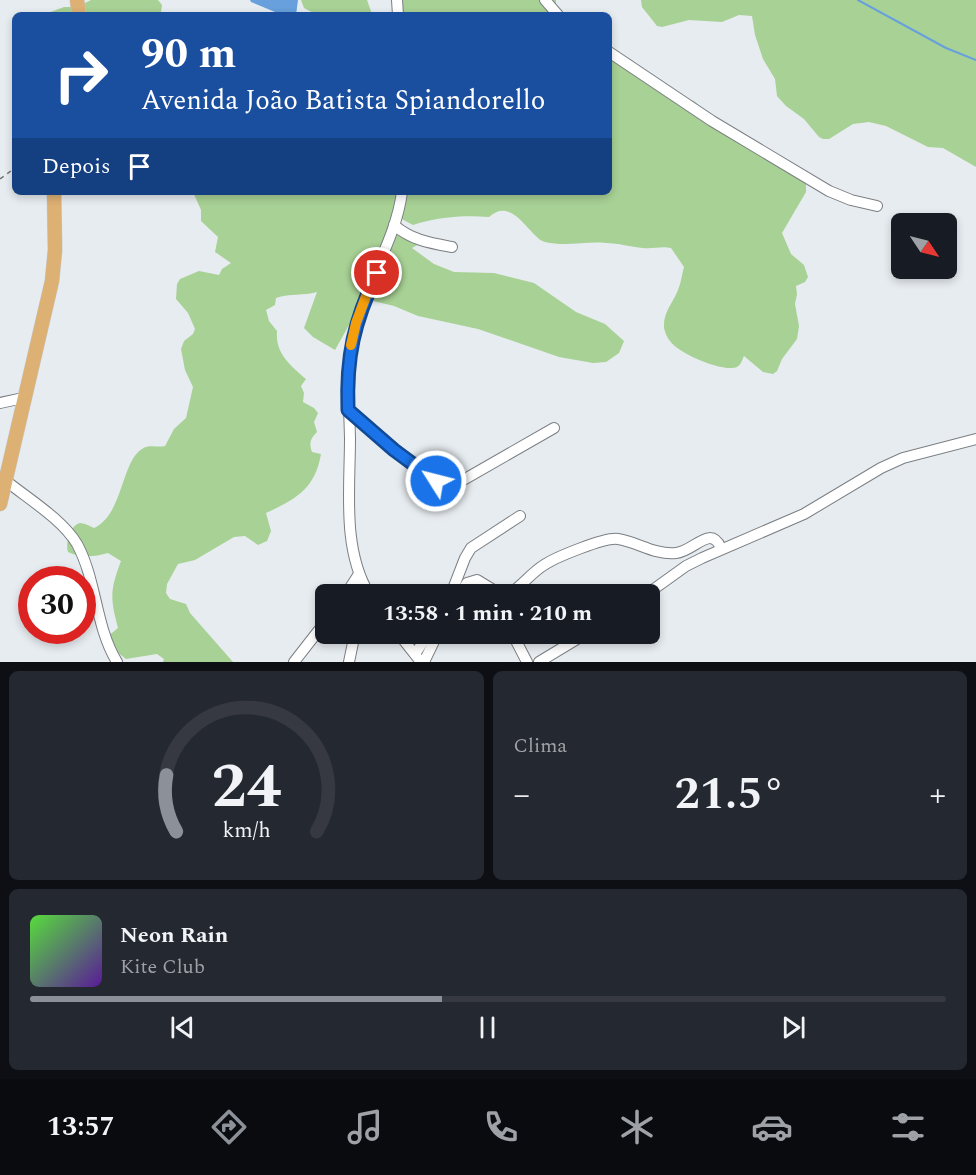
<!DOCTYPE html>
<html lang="pt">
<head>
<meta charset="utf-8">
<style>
  body { margin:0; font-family:Spectral,serif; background:#242831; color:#f1f3f6; height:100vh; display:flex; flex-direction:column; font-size:22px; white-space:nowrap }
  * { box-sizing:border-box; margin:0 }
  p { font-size:20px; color:#9ea1a6 }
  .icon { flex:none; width:33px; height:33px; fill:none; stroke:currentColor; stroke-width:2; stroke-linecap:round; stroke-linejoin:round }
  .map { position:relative; height:662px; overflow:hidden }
  .drawer { display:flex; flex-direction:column; gap:9px; padding:9px; background:#0d0f14; flex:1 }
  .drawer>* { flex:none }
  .top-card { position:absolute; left:12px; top:12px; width:600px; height:183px; border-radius:9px; box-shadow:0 3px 9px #0003; background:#1a4fa0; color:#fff; overflow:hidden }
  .needle { width:39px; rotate:125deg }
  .controls { position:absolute; left:891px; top:213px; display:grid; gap:12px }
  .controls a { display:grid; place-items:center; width:66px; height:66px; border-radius:9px; background:#171b24; box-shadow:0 3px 9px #0003; font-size:30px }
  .speed { position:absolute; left:18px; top:566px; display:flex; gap:12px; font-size:30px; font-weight:700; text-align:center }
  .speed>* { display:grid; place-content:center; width:78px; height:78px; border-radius:50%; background:#171b24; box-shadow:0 3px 9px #0003; line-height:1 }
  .speed .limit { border:9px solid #d22; background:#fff; color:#111 }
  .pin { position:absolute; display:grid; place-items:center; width:51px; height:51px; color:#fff; margin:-26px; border:3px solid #fff; border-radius:50%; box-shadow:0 2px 6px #0007 }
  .me { position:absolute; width:66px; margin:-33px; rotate:306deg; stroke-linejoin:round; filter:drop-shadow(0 0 4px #0008) }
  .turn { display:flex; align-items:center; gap:21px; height:126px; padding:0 30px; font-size:27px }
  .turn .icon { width:78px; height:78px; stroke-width:2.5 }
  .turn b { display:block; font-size:42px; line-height:51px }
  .then { display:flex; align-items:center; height:57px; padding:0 30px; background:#0003; gap:12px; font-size:22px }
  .big { font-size:45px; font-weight:700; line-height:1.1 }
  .drawer .card { flex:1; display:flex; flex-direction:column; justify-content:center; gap:9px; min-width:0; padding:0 21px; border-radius:9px; background:#242831 }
  .drawer .dial { align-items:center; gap:0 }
  .dial svg { height:156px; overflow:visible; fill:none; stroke:#363941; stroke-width:7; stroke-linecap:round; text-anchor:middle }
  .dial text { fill:#f1f3f6; stroke:none }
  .song { display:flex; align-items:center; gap:18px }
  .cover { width:72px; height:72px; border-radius:9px; background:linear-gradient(135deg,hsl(110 70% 55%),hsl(270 70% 35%)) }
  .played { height:6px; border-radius:3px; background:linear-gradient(90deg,#8c9099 45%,#363941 45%) }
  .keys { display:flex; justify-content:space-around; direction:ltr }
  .heat { display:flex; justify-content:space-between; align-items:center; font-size:33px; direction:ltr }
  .drawer .tiles { flex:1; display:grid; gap:9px; grid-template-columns:1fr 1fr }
  .card:last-child { grid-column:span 2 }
  .trip { position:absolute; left:315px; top:584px; width:345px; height:60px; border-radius:9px; background:#171b24; box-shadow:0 3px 9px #0003; font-weight:700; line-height:60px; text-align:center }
  .menu { display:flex; height:96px; justify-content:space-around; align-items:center; background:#090b0e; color:#9ea1a6 }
  .menu .icon { width:42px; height:42px }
  .menu .selected { color:#8c9099 }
  .menu b { font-size:27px; color:#f1f3f6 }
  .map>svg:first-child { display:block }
  .green { fill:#a8d195 }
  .water { fill:#67a0dc }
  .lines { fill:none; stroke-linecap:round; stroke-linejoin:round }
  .stream { stroke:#67a0dc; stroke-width:2 }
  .minor-casing { stroke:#7b7f83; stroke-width:12 }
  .major-casing { stroke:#cacaca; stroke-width:15 }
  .path { stroke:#707375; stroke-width:1.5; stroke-dasharray:4.5 4.5; stroke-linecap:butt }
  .minor { stroke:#fff; stroke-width:10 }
  .major { stroke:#ddb074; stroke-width:14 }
  .route-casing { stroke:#114b97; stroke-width:15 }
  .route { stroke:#1a73e8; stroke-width:10 }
  .slow { stroke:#f59e0b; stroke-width:10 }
</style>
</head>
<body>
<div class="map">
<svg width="976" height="662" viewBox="0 0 976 662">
  <rect width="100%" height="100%" fill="#e7ecf0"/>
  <g class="green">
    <polygon points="91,0 158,0 162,5 161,12 151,15 45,14 64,7 77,7"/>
    <polygon points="301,0 367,0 372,14 317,15 304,8"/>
    <polygon points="399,0 556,0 556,15 401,15"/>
    <polygon points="641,0 976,0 976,167 943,148 928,147 886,126 869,122 853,124 829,139 823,139 819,137 804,119 786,106 777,96 775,79 763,59 755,35 752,16 739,15 722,22 689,20 662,27 657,26 642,7"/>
    <path d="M609,48L632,60L664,92L694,101L713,118L806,180V192L782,233L791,254L804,265L808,277L805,282L796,286L797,294L795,304L799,326L797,339L782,359L777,371L773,374L763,372L744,356C742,360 741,365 737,367C723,373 678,353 670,341C667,338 665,332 664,328C663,312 673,303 678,290C681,283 682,274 684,267L671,248C662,246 653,249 643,248C631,247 618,243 606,243C586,241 566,247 545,242C530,238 513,195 489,217C463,215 438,217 413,225L400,218V224L415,236H430V238L412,248L434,264L454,272L494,273L534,283L576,312L605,324L624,341L619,353L606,362L593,363L559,357L478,329L418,316L394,306L369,300L358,309L335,350L313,337L304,328L317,292C303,296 290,293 276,298L275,305L266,310L269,321L277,331C275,353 290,365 306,379L301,386L304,393L303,402L314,408L318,413L314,422L317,432C310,439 309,443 312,452L321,454C315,489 296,499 266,513L271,531L267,541L258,545L245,536L234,537L195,560L178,564L167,584L166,593L170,599L186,604L190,613L233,662H163L164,659L157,654L126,659L112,648L107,637L118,628C110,598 110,590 121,561L108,553C94,557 81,558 68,552C65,544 70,525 80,523C84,523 90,526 94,528C123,515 121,462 142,449C149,444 158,448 165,446L174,429L186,418L193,387L185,370L181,349L184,341L193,334L195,329L188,313L176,299L177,284L180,279L199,271L219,275L222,269L231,263L215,252L218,237L201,221V210L193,192H609Z"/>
  </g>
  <polygon class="water" points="250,0 298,0 296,15 275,15 275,12 251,2"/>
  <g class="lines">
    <polyline class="stream" points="858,0 946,48 976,60"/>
    <defs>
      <g id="minor">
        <polyline points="397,0 398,15"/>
        <polyline points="545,0 558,15"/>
        <polyline points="609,52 712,121 829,191 851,200 877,206"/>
        <path d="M394,225C411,240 430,243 452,247"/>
        <polyline points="0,403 23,398"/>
        <polyline points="348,410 424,473 444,484 458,483 554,428"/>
        <path d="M5,480C27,498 62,519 77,544C97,581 95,626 117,662"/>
        <polyline points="346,594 359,574"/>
        <path d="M369,594C342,549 350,489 350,438C349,399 346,363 356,325C367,280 396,239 402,192"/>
        <polyline points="451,594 465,558 471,548 520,516"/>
        <polyline points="460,594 467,583 477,580 500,594"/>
        <path d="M509,594C522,586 531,573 544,565C556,557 605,537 618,539C638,542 654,555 676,553C695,551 710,524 721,548"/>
        <polyline points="647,594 686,566 702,558 804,514 881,468 903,458 976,439"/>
        <polyline points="398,633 421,662"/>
        <polyline points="512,633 527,662"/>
        <polyline points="415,654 429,633"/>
        <polyline points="294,662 326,621"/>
        <polyline points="349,662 355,633"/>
        <polyline points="424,662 438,633"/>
        <polyline points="539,662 587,633"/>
      </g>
      <g id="major">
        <polyline points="77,0 79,15"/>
        <polyline points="0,504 52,281 55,250 54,192"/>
      </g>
    </defs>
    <use href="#minor" class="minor-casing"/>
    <use href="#major" class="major-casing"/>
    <polyline class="path" points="0,179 15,168"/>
    <use href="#minor" class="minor"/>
    <use href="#major" class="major"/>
  </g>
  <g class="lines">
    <defs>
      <path id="route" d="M377,273C354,322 346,356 348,410L394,450L436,481"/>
    </defs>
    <use href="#route" class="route-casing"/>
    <use href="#route" class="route"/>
    <polyline class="slow" points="351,345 356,323 366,296"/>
  </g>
</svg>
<div class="controls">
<a><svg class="needle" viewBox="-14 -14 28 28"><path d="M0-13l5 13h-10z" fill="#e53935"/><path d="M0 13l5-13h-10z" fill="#9ea1a6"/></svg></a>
</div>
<div class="speed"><div class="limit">30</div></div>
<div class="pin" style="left:377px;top:273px;background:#d93025"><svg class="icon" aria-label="arrive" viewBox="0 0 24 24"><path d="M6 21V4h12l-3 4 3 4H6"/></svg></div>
<svg class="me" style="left:436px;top:481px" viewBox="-20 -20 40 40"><circle r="17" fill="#1a73e8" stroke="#fff" stroke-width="3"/><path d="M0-11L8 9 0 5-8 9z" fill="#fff"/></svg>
<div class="trip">13:58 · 1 min · 210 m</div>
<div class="top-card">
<div class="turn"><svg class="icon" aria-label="right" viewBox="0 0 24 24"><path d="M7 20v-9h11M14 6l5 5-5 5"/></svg><div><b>90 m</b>Avenida João Batista Spiandorello</div></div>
<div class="then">Depois<svg class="icon" aria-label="arrive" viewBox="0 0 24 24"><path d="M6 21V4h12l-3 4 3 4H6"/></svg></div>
</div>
</div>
<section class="drawer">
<div class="tiles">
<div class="card dial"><svg viewBox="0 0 100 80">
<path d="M14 69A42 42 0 1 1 86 69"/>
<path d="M14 69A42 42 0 0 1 9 40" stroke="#8c9099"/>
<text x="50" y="56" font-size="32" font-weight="700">24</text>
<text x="50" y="72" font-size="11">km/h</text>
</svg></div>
<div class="card"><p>Clima</p>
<div class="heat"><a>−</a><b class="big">21.5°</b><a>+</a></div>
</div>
<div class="card">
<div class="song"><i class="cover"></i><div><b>Neon Rain</b><p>Kite Club</p></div></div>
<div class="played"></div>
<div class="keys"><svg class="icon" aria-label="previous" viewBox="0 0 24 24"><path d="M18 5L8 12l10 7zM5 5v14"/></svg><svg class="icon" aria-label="pause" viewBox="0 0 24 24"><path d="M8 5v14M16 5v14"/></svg><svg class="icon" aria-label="next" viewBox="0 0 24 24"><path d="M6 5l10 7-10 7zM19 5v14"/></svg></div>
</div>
</div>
</section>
<nav class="menu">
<b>13:57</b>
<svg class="icon selected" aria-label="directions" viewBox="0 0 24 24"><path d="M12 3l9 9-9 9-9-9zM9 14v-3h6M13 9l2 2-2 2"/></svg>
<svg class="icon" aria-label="music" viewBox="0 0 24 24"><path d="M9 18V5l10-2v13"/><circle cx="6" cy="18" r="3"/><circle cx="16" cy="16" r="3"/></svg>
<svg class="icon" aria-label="phone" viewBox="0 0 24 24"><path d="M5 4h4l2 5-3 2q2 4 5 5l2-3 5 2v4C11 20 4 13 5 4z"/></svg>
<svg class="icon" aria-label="climate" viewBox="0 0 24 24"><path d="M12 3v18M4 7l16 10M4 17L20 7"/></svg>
<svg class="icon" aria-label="car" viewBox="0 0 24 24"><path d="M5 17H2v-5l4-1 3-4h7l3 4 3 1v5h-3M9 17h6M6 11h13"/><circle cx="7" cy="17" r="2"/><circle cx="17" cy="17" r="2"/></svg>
<svg class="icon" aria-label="filters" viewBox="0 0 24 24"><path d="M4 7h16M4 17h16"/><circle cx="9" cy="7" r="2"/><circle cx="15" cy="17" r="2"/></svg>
</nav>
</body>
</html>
